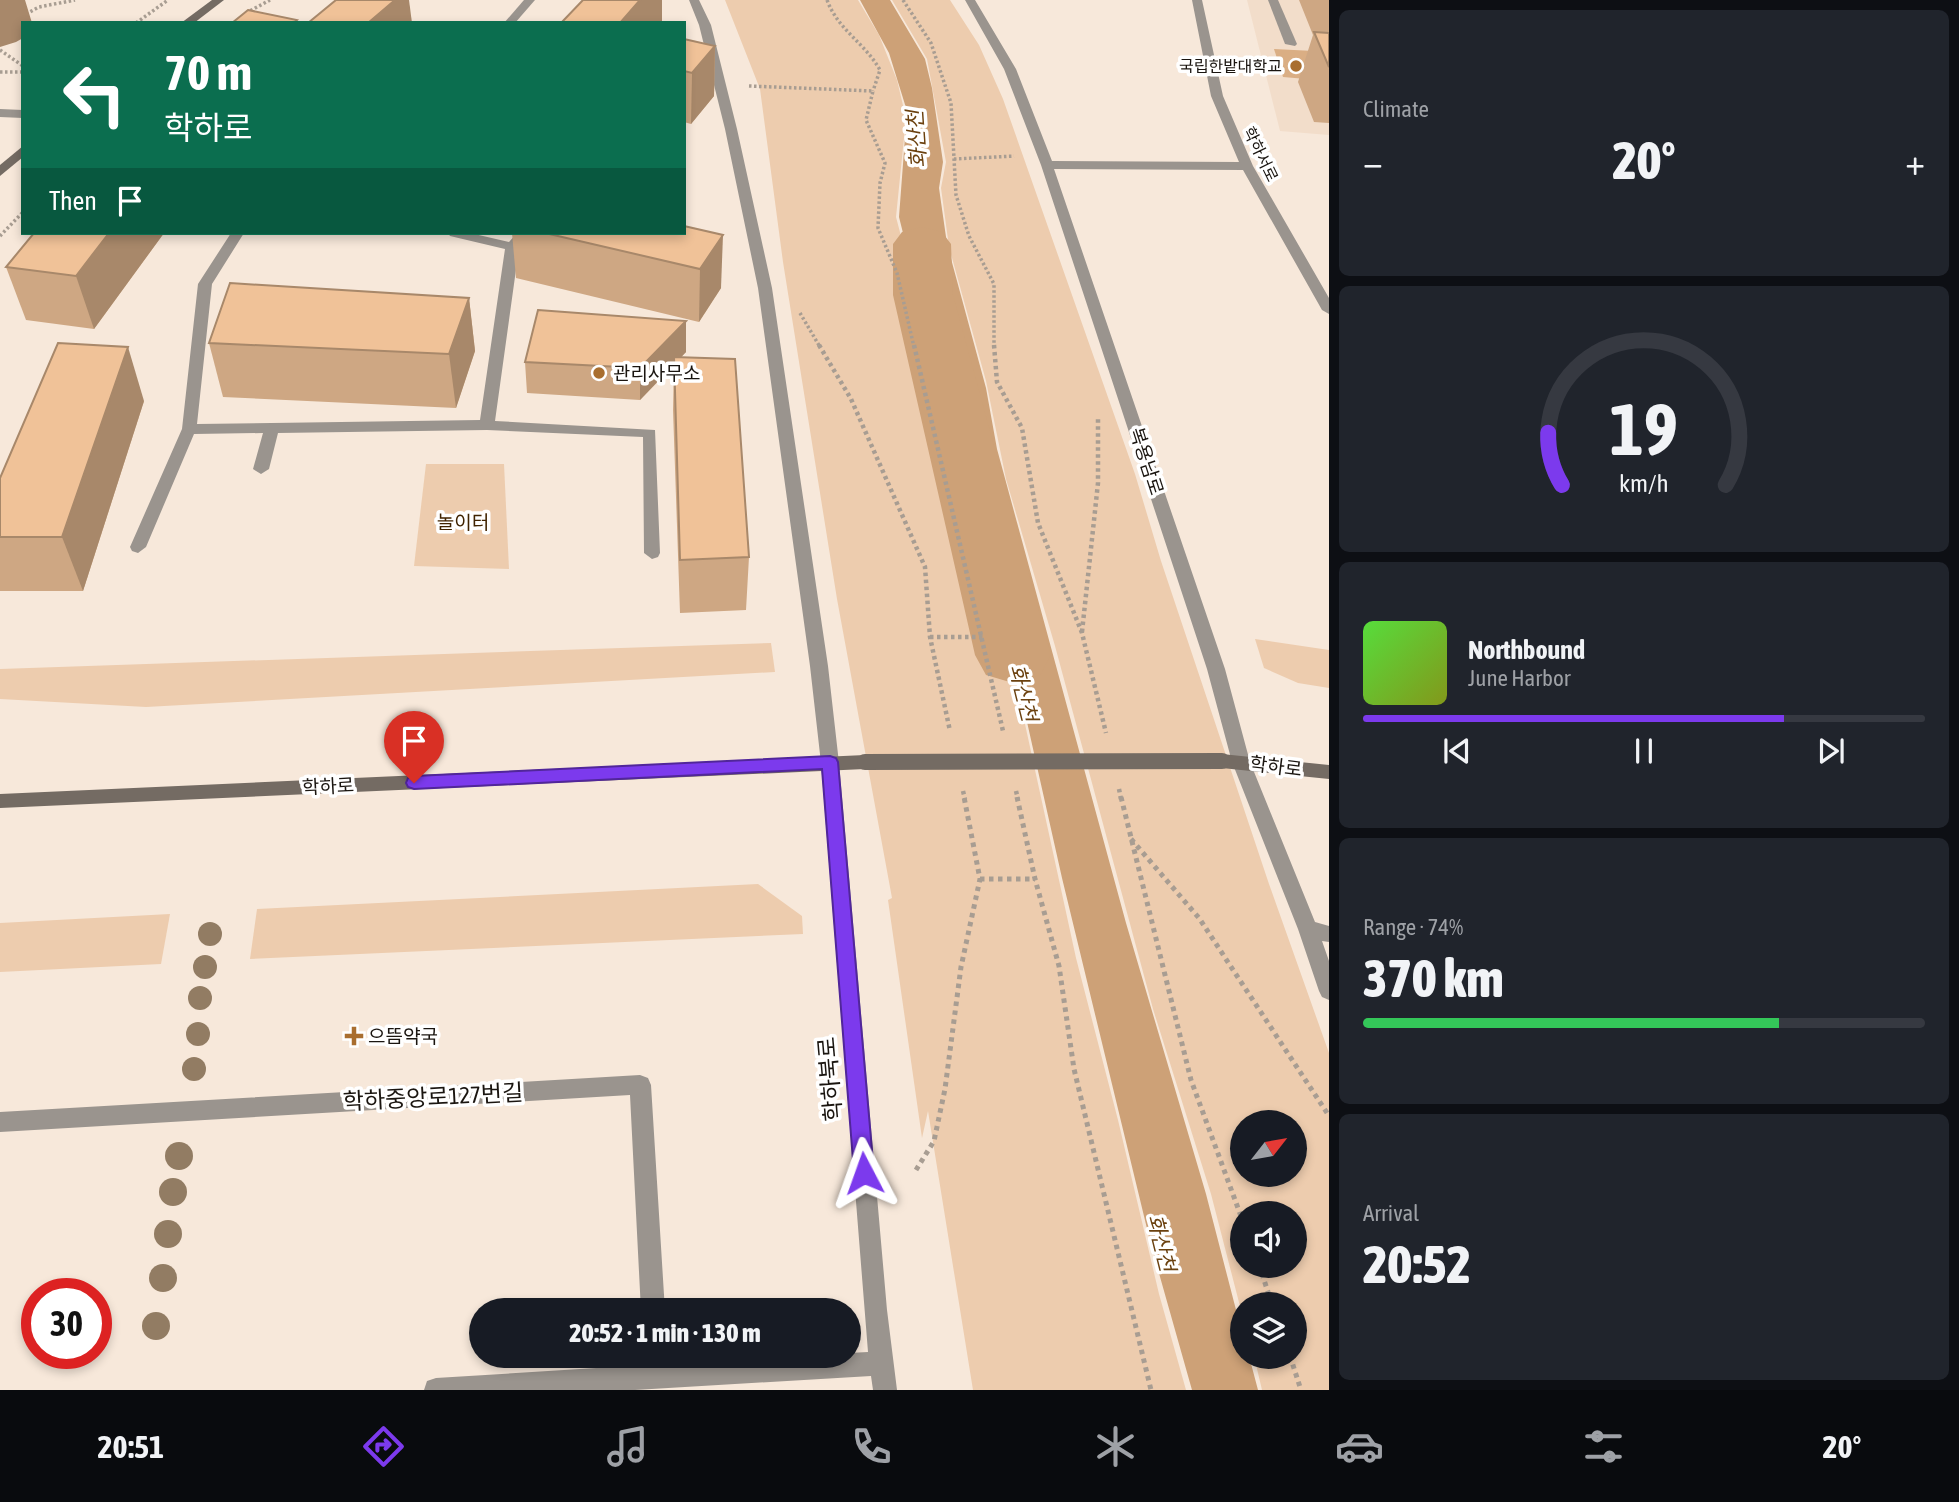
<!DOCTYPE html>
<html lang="en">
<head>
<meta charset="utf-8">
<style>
  body { margin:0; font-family:"Asap Condensed","Noto Sans KR",sans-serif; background:#20242c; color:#f1f3f6; height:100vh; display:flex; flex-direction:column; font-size:26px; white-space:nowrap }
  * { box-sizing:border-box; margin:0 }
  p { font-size:23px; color:#9ea1a6 }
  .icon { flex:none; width:38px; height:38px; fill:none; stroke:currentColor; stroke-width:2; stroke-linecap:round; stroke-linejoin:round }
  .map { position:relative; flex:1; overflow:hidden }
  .panel { display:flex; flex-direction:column; gap:10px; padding:10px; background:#0d0f14; width:630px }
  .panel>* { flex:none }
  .hud { position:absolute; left:21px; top:21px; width:665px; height:214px; border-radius:0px; box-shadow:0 4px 10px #0003; background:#0b6e4f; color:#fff; overflow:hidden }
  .needle { width:46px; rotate:59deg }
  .controls { position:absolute; left:1230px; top:1110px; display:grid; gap:14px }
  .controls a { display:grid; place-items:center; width:77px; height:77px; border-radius:50%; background:#171b24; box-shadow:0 4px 10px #0003; font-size:35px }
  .speed { position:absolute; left:21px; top:1278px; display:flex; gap:14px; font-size:35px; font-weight:700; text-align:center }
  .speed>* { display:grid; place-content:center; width:91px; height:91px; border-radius:50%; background:#171b24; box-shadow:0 4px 10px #0003; line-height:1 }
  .speed .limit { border:10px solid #d22; background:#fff; color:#111 }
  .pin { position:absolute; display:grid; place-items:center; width:60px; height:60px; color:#fff; margin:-72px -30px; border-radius:50% 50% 50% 0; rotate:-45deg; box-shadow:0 0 7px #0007 }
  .pin .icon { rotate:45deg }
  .me { position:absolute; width:77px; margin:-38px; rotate:356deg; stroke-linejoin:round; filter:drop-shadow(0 0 5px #0008) }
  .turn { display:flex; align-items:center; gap:24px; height:147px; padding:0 28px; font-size:32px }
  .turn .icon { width:91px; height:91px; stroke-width:2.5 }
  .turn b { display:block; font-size:49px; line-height:60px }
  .then { display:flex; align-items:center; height:66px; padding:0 28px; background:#0003; gap:14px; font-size:26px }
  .big { font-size:52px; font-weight:800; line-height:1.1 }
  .panel .widget { flex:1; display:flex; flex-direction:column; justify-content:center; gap:10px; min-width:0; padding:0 24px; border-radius:10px; background:#20242c }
  .panel .dial { align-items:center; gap:0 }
  .dial svg { height:182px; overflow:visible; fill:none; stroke:#363941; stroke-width:7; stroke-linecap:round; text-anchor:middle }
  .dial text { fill:#f1f3f6; stroke:none }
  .song { display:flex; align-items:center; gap:21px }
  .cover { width:84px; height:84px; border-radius:10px; background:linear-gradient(135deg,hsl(110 70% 55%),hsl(70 70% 35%)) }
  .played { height:7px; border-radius:4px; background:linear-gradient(90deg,#7c3aed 75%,#363941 75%) }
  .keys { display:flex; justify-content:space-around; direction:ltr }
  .heat { display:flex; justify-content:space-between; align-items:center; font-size:38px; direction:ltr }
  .charge { height:10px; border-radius:5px; background:linear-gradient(90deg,#34c759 74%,#363941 0) }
  .trip { position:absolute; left:469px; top:1298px; width:392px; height:70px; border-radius:35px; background:#171b24; box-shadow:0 4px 10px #0003; font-weight:800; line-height:70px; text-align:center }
  .menu { display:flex; height:112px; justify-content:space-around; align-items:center; background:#090b0e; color:#9ea1a6 }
  .menu .icon { width:49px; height:49px }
  .menu .selected { color:#7c3aed }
  .menu b { font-size:32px; color:#f1f3f6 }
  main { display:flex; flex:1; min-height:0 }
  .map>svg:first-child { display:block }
  .built { fill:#f2ddca }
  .green { fill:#edccae; fill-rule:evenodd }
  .forest { fill:#daae84 }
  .water { fill:#cda177 }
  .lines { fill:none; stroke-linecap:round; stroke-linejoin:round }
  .river { fill:#cda177; fill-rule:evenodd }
  .path-far2 { stroke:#a89d92; stroke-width:3.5; stroke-dasharray:2.5 2.5; stroke-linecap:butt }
  .path-far1 { stroke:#a89d92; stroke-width:4.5; stroke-dasharray:3.5 3.5; stroke-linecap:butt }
  .path { stroke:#a89d92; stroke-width:5; stroke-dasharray:4.5 4.5; stroke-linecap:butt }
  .lane { fill:#9a948e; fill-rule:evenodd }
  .street { fill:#9a948e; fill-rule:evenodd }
  .secondary { fill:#746b63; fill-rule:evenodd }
  .secondary-bridge { stroke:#746b63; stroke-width:16 }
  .tree { fill:#927c63 }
  .wall { fill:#cea783 }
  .shaded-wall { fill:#a8886a }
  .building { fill:#f0c298; stroke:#a8886a; stroke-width:2 }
  .route { fill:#7c3aed; stroke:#51269a; stroke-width:2 }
  .poi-dot { fill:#a96e2f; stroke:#fff; stroke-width:2.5 }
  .labels { text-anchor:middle; stroke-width:7; stroke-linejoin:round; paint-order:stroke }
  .far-poi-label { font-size:16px; fill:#1a1510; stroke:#fff; text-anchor:end }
  .far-street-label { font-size:16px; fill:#1a1510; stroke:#fff }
  .poi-label { font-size:19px; fill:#1a1510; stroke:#fff; text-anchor:start }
  .street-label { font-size:19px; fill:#1a1510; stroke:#fff }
  .park-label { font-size:19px; fill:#402301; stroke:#fff }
  .water-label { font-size:21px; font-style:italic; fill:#6b410f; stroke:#fff }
  .near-street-label { font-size:23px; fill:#1a1510; stroke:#fff }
</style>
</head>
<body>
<main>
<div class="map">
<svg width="1329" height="1390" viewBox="0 0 1329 1390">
  <rect width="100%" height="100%" fill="#f7e8da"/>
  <polygon class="built" points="1247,0 1329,0 1329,135 1280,131"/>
  <g class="green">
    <polygon points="725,0 858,0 879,35 897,80 906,118 896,217 922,316 950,400 955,439 1008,646 1076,958 1118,1120 1159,1294 1186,1390 973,1390 928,1111 922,1138 888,900 892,898 837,599 783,262 760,89"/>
    <path d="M892,0H950L979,45L1003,99L1135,474L1161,561L1269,884L1329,1053V1390H1262L1254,1356H1295V1304H1242V1314L1211,1194L1153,1009L1055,646L1006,479L986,381L949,247L941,188L946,162L927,59ZM1242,1122H1295V1174H1242ZM1242,1213H1295V1265H1242Z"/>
    <polygon points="426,464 504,464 509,569 414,566"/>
    <polygon points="1255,639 1329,650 1329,688 1298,683 1264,668"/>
    <polygon points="771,643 775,672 146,707 0,699 0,669"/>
    <polygon points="758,884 802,916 803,934 250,959 257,909"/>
    <polygon points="170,914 161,964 0,972 0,923"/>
  </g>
  <polygon class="forest" points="1274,49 1314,51 1329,81 1283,77"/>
  <polygon class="water" points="860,0 890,0 925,59 932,88 943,162 939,188 947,244 986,388 997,449 1126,923 1206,1194 1242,1333 1242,1356 1249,1356 1258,1390 1192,1390 1151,1245 1062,878 1010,646 957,440 952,399 923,313 899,217 907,111 889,53"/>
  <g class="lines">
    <polygon class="river" points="922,227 942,232 951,244 953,295 1051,655 1040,675 1013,683 986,675 975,655 893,295 893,244 902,232"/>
    <g class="path-far2">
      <path d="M827,0C838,30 865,43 880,70L873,91"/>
      <polyline points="903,0 931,43 951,103 956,195 969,236 994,284 994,347"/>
      <polyline points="246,13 270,0"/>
      <polyline points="26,14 39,7 75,0"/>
      <polyline points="136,23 168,0"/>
      <polyline points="0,50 23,66"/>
      <polyline points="0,72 23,72"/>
      <polyline points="749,86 873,91 866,120 885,163 880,183 878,228 897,273 914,347"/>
      <polyline points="954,159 1014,156"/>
      <polyline points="0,236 23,212"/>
      <polyline points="800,313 820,347"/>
    </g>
    <g class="path-far1">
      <polyline points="819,345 851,399 925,567 930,637 950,731"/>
      <polyline points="914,345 1003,731"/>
      <polyline points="994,345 997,382 1022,428 1038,523 1082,633 1106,733"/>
      <polyline points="1082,632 1098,483 1098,418"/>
      <polyline points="930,637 983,637"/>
      <polyline points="1119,789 1121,799"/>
      <polyline points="963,791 965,799"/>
      <polyline points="1016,791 1018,799"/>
    </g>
    <g class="path">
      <polyline points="1017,797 1035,879 1059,966 1074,1069 1151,1390"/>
      <polyline points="1121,797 1191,1080 1242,1219"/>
      <polyline points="1131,839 1199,918 1329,1116"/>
      <polyline points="980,879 1035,879"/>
      <polyline points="916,1170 934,1141 945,1089 961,967 980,879 964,797"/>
      <polyline points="1259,1265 1272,1304"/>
      <polyline points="1290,1356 1301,1390"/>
    </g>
    <g class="lane">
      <polygon points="524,0 535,0 515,23 504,23"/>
      <polygon points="1268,0 1278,0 1297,44 1295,46 1285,44"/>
      <polygon points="231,233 244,233 212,284 197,424 480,420 505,249 450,236 448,233 470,233 509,242 517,233 530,233 519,248 495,421 655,430 660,553 658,557 652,559 644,553 643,437 487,430 278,433 269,469 261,474 253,469 263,433 194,434 146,547 138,553 132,551 130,547 182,429 198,284"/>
    </g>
    <g class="street">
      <polygon points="689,0 699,0 711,25 737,129 772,288 828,666 839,763 887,1310 897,1390 873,1390 871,1376 635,1390 424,1390 427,1381 436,1378 644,1365 644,1356 668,1356 668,1364 795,1356 849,1356 849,1353 868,1352 821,763 810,666 758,288 725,129 699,25"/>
      <polygon points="965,0 975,0 1016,69 1052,161 1239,162 1211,96 1192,0 1202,0 1223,96 1253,166 1329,298 1329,314 1322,310 1243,170 1054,169 1225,669 1250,762 1315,922 1329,926 1329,942 1322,941 1329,961 1329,1000 1322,997 1319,991 1298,929 1232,762 1207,669 1041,165 1004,69"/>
      <polygon points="0,109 23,110 23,118 0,117"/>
      <polygon points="640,1075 648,1078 651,1085 665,1311 641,1311 630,1095 0,1132 0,1112"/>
    </g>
    <g class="secondary">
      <polygon points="212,0 224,0 194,23 181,23"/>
      <polygon points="23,146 23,157 0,176 0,165"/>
      <polygon points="1222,754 1329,765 1329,779 1222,768 1216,766 1213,761 1216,756"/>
      <polygon points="865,755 871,757 874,762 871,767 865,769 0,808 0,794"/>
    </g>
    <polyline class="secondary-bridge" points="865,762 1222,761"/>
  </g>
  <g class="tree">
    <circle cx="210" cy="934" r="12"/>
    <circle cx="205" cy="967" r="12"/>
    <circle cx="200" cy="998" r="12"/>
    <circle cx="198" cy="1034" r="12"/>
    <circle cx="194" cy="1069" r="12"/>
    <circle cx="179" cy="1156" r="14"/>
    <circle cx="173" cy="1192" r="14"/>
    <circle cx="168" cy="1234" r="14"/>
    <circle cx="163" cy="1278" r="14"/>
    <circle cx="156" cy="1326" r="14"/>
  </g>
  <g class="wall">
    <polygon points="1299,0 1329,0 1329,123 1314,122 1298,82 1313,35"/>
    <polygon points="684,39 715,46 714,96 691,124 684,122"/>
    <polygon points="164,233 94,329 26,320 6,267"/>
    <polygon points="512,233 684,233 721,288 699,322 516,278"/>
    <polygon points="469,298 475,351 456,408 223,397 209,343"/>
    <polygon points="686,321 686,352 681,357 749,557 746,610 680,613 673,410 674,365 640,400 527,393 525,362"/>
    <polygon points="144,401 83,591 0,591 0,478"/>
  </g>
  <g class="shaded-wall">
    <polygon points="0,0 25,0 32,23 23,23 23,38 16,42 0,47"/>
    <polygon points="395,0 409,0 412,23 368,23"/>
    <polygon points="640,0 662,0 662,23 620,23"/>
    <polygon points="715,46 714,96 691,124 692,73"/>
    <polygon points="109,233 164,233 94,329 76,276"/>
    <polygon points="723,235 721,288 699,322 700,269"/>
    <polygon points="469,298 475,351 456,408 449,354"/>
    <polygon points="686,321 686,352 640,400 640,368"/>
    <polygon points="128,347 144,401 83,591 62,537"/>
  </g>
  <g class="building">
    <polygon points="336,0 395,0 368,23 308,23"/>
    <polygon points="583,0 640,0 620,23 561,23"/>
    <polygon points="248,10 297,20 294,23 232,23"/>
    <polygon points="1314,32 1329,33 1329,67"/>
    <polygon points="684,39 715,46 692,73 684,71"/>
    <polygon points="684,226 723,235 700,269 545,233 684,233"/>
    <polygon points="34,233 109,233 76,276 6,267"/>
    <polygon points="230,283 469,298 449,354 209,343"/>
    <polygon points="538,310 686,321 640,368 525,362"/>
    <polygon points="58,343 128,347 62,537 0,537 0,478"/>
    <polygon points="674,357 735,359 749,557 680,560"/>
  </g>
  <polygon class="route" points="830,756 836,758 838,762 874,1173 871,1180 864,1183 857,1180 854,1173 822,769 414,789 408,787 406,783 408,778 414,776"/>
  <g class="poi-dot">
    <circle cx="1296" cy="66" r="7"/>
    <circle cx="599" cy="373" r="7"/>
    <path d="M350.5 1025.5h7v7h7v7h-7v7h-7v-7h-7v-7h7z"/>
  </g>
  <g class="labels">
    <g class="far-poi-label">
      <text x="1282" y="72">국립한밭대학교</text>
    </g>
    <g class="far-street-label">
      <text transform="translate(1261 154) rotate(64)" y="6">학하서로</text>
    </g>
    <g class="poi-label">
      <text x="613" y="380">관리사무소</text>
      <text x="368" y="1043">으뜸약국</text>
    </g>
    <g class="street-label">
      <text transform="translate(1147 461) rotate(72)" y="7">복용남로</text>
      <text transform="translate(1276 766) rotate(7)" y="7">학하로</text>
      <text transform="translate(328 786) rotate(-3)" y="7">학하로</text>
    </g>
    <g class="park-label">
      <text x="463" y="529">놀이터</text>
    </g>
    <g class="water-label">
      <text transform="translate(917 139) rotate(-94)" y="7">화산천</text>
      <text transform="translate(1023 693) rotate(76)" y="7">화산천</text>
      <text transform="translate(1161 1243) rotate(76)" y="7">화산천</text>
    </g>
    <g class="near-street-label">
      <text transform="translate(830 1079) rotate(-95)" y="8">학하북로</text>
      <text transform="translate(433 1097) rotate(-3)" y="8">학하중앙로127번길</text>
    </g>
  </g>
</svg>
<div class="controls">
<a><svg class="needle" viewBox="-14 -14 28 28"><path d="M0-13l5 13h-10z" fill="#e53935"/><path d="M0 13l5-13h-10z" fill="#9ea1a6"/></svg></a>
<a><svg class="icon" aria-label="sound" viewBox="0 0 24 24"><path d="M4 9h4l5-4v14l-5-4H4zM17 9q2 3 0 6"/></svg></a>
<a><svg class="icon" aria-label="layers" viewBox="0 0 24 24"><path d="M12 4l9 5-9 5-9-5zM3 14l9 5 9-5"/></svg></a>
</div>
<div class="speed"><div class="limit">30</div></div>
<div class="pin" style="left:414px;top:783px;background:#d93025"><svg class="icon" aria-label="arrive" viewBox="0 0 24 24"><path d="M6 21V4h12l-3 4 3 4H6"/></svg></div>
<svg class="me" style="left:864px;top:1173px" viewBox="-20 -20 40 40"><path d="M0-17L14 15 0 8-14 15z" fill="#7c3aed" stroke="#fff" stroke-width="4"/></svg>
<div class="trip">20:52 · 1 min · 130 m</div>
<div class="hud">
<div class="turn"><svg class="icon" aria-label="left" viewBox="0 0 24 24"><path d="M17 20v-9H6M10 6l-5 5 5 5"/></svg><div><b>70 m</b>학하로</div></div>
<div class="then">Then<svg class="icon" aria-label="arrive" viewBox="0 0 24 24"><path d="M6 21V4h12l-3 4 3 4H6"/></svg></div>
</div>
</div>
<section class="panel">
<div class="widget"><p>Climate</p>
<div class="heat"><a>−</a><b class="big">20°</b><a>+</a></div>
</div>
<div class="widget dial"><svg viewBox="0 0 100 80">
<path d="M14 69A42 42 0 1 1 86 69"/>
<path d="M14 69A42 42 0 0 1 8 46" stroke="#7c3aed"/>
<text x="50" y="56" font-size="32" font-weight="700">19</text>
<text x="50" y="72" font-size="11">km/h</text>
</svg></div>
<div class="widget">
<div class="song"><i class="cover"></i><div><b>Northbound</b><p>June Harbor</p></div></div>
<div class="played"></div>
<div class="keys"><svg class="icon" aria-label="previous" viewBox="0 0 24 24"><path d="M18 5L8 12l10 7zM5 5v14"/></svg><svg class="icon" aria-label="pause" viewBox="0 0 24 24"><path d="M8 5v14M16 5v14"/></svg><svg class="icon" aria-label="next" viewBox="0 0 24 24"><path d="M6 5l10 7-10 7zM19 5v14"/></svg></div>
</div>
<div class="widget"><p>Range · 74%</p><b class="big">370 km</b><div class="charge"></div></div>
<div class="widget"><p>Arrival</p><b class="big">20:52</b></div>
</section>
</main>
<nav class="menu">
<b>20:51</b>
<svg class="icon selected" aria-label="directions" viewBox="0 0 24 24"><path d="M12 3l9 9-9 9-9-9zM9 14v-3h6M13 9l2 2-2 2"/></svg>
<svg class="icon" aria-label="music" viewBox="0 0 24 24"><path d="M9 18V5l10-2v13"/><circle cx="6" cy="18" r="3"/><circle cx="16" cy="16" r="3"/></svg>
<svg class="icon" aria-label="phone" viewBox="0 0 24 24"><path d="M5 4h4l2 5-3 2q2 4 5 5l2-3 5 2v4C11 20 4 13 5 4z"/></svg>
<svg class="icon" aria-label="climate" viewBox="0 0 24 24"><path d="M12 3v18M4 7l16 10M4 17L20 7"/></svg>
<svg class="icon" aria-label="car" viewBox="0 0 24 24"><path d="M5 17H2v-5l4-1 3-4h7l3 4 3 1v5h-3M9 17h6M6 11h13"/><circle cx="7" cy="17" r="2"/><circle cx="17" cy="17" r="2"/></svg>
<svg class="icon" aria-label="filters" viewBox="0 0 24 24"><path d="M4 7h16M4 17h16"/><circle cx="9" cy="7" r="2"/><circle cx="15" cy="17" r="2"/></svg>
<b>20°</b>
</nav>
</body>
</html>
